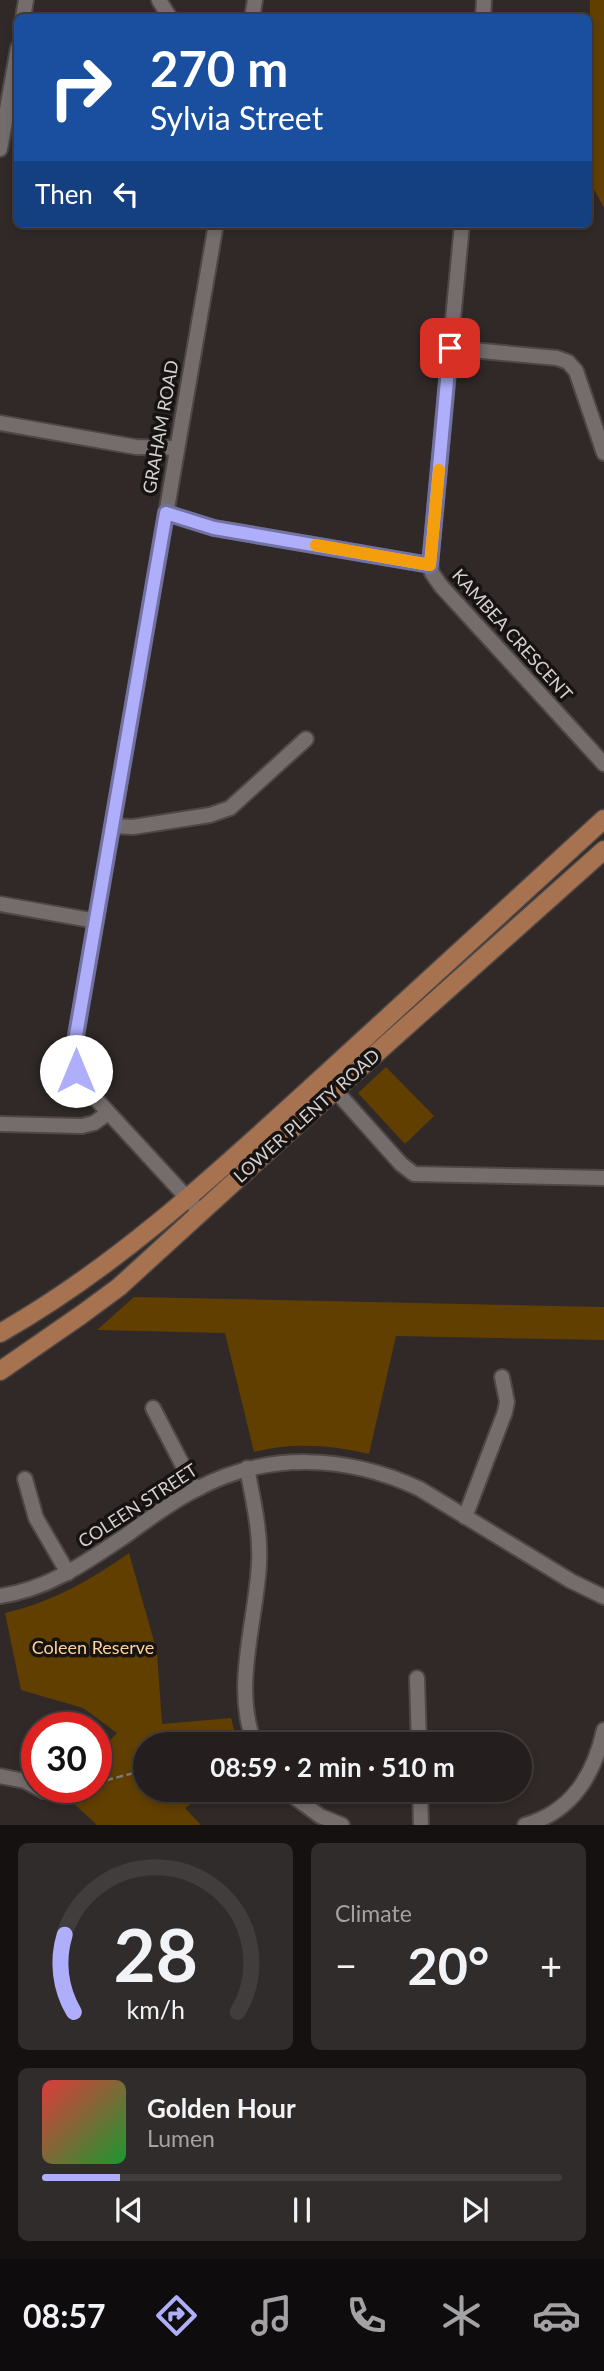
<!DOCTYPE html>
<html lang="en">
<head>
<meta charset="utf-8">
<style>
  body { margin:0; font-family:Lato,sans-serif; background:#302c2b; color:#f1f3f6; height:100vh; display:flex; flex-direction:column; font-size:26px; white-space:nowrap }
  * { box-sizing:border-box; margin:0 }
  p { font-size:23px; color:#a3a2a4 }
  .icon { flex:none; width:38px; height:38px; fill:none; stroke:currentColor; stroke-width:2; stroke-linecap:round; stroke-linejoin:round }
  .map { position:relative; height:1825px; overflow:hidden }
  .details { display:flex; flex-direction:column; gap:18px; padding:18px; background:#141110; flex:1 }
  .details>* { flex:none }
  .guide { position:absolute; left:14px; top:14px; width:578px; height:214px; border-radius:10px; box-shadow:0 4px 10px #0003,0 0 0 2px #413d3c; background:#1a4fa0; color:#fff; overflow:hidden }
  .speed { position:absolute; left:21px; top:1712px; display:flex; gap:14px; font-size:35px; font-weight:700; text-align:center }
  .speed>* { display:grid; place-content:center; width:91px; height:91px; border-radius:50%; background:#241f1e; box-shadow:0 4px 10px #0003,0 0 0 2px #413d3c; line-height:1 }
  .speed .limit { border:10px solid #d22; background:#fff; color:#111 }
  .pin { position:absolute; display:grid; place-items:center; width:60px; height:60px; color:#fff; margin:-30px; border-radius:14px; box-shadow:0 4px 10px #0006 }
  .me { position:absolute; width:77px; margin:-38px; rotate:0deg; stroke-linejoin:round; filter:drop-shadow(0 0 5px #0008) }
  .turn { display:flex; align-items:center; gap:24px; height:147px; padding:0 21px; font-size:32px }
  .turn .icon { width:91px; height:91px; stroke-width:2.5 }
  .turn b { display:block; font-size:49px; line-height:60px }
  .then { display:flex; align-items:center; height:66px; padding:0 21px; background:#0003; gap:14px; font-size:26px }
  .big { font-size:52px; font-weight:700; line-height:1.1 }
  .details .card { flex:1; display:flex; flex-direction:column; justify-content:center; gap:10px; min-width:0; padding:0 24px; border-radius:10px; background:#302c2b }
  .details .dial { align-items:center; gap:0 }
  .dial svg { height:182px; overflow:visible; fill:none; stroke:#413d3c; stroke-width:7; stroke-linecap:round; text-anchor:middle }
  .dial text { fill:#f1f3f6; stroke:none }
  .song { display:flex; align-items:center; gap:21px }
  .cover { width:84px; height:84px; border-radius:10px; background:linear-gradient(135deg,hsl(0 70% 55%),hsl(130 70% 35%)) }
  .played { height:7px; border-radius:4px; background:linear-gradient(90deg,#aeaefa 15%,#413d3c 15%) }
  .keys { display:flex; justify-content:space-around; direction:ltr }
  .heat { display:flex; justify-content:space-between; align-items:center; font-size:38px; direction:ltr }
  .details .tiles { flex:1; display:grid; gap:18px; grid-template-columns:1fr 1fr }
  .card:last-child { grid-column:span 2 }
  .trip { position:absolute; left:133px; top:1732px; width:399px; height:70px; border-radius:35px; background:#241f1e; box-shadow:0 4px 10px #0003,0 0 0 2px #413d3c; font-weight:700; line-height:70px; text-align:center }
  .tab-bar { display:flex; height:112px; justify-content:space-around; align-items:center; background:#0e0c0c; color:#a3a2a4 }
  .tab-bar .icon { width:49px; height:49px }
  .tab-bar .current { color:#aeaefa }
  .tab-bar b { font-size:32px; color:#f1f3f6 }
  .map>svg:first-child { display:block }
  .green { fill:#613f01 }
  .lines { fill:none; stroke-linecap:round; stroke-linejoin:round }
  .minor-casing { stroke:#4d4746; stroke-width:18 }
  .major-casing { stroke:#4d4746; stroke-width:21 }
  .path { stroke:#7f7978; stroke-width:2.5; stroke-dasharray:7 3.5; stroke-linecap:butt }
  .minor { stroke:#756d6c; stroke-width:14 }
  .major { stroke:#a77250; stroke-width:18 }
  .route-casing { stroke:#7171a2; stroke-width:18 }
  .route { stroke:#aeaefa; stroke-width:12 }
  .slow { stroke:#f59e0b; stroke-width:12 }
  .labels { text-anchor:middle; stroke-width:7; stroke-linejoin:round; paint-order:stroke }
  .street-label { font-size:18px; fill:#d5d0cf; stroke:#161312 }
  .park-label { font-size:18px; fill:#fed39b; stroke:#161312 }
</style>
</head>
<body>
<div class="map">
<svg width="604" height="1825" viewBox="0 0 604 1825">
  <rect width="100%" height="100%" fill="#302928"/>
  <g class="green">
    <polygon points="590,0 604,0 604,208 588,178"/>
    <polygon points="386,1067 434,1116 405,1144 358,1093"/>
    <path d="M134,1297L604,1307V1340L396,1336L369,1454C332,1445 291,1442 254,1452L225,1333L97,1330Z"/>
    <path d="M129,1553L157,1652L162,1724L231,1718L238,1745H145V1790H211L185,1808L201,1825H97L70,1800V1787H96V1755L117,1733L83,1708L21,1690L5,1613C52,1602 89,1581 129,1553Z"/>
  </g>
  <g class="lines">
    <defs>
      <g id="minor">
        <polyline points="159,0 170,18"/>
        <polyline points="23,18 26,0"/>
        <polyline points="252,18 255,0"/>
        <polyline points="483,18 484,0"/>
        <polyline points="0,149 18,48"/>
        <polyline points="462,224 430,565 432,573 441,586 604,764"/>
        <polyline points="450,348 557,358 568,362 576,371 604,453"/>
        <polyline points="0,423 136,447 177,448"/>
        <polyline points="166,513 214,528 430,565"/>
        <polyline points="112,826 133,827 210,815 230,808 306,739"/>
        <polyline points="0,904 96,921"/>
        <polyline points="335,1090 401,1164 414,1174 604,1178"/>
        <polyline points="0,1124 82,1126 94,1123 108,1113"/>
        <polyline points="201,1213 84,1086 76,1071 73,1054 216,224"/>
        <polyline points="153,1408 195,1489"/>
        <path d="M247,1468C253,1500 261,1532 259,1564C256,1623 232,1687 255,1745"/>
        <polyline points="25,1479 36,1518 68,1573"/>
        <polyline points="465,1517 505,1412 507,1402 502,1377"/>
        <path d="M0,1596C49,1589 88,1561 128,1534C150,1518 171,1502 195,1490C266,1451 348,1455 420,1489L571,1581L604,1597"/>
        <polyline points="417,1678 419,1745"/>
        <polyline points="0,1776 25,1781 44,1791"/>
        <polyline points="285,1790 320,1816 342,1825"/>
        <polyline points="420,1790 421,1825"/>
        <path d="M525,1825C572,1812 594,1775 604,1730"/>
      </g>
      <g id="major">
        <path d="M0,1333C118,1266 215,1175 315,1084C411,996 508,907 604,819"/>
        <polyline points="0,1371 81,1315 119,1287 335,1090 604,850"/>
      </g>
    </defs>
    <use href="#minor" class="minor-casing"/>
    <use href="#major" class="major-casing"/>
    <g class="path">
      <polyline points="184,1745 219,1735 238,1733"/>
      <polyline points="96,1783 145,1770"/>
      <polyline points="57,1790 82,1787"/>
    </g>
    <use href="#minor" class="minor"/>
    <use href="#major" class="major"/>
  </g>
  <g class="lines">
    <defs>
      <polyline id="route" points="76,1071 74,1047 166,513 214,528 430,565 450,348"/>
    </defs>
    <use href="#route" class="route-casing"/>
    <use href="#route" class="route"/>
    <polyline class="slow" points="316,545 430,565 439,470"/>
  </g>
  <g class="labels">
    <g class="street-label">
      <text transform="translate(161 427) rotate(-80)" y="6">GRAHAM ROAD</text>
      <text transform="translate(512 635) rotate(48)" y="6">KAMBEA CRESCENT</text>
      <text transform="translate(307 1116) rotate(-42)" y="6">LOWER PLENTY ROAD</text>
      <text transform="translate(138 1506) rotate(-33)" y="6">COLEEN STREET</text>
    </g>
    <g class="park-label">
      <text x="93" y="1654">Coleen Reserve</text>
    </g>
  </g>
</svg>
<div class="speed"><div class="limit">30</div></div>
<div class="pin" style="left:450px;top:348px;background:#d93025"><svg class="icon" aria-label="arrive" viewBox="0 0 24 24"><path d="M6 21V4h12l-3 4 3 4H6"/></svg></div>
<svg class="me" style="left:76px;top:1071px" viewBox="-20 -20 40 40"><circle r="19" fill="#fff"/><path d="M0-13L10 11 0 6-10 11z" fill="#aeaefa"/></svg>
<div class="trip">08:59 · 2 min · 510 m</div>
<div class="guide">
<div class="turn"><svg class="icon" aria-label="right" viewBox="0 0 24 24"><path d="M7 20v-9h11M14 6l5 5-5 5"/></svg><div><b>270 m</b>Sylvia Street</div></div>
<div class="then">Then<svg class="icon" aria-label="left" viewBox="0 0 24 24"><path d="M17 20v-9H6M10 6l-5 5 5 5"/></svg></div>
</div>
</div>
<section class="details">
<div class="tiles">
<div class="card dial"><svg viewBox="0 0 100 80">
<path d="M14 69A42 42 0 1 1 86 69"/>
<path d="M14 69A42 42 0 0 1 10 35" stroke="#aeaefa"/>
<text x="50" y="56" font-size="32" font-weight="700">28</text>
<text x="50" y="72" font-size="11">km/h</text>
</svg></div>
<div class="card"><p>Climate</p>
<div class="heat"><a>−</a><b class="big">20°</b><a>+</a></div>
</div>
<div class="card">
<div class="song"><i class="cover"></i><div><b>Golden Hour</b><p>Lumen</p></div></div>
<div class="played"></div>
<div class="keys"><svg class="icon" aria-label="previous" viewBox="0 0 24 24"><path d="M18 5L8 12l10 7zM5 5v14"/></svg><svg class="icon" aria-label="pause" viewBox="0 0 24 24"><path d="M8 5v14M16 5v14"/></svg><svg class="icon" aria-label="next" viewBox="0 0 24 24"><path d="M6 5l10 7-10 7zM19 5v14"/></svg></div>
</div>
</div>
</section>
<nav class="tab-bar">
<b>08:57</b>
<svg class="icon current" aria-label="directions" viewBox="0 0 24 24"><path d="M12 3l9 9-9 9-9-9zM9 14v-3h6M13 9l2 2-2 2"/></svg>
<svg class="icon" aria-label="music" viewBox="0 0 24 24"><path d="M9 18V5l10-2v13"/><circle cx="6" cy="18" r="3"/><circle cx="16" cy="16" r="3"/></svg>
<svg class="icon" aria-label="phone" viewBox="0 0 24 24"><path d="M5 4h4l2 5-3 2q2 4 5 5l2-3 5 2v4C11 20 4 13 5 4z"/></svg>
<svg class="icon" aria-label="climate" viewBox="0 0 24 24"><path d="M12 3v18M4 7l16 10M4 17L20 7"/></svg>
<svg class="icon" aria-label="car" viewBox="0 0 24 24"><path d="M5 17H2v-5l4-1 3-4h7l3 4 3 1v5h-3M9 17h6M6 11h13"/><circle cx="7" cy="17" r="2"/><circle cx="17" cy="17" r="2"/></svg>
</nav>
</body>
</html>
